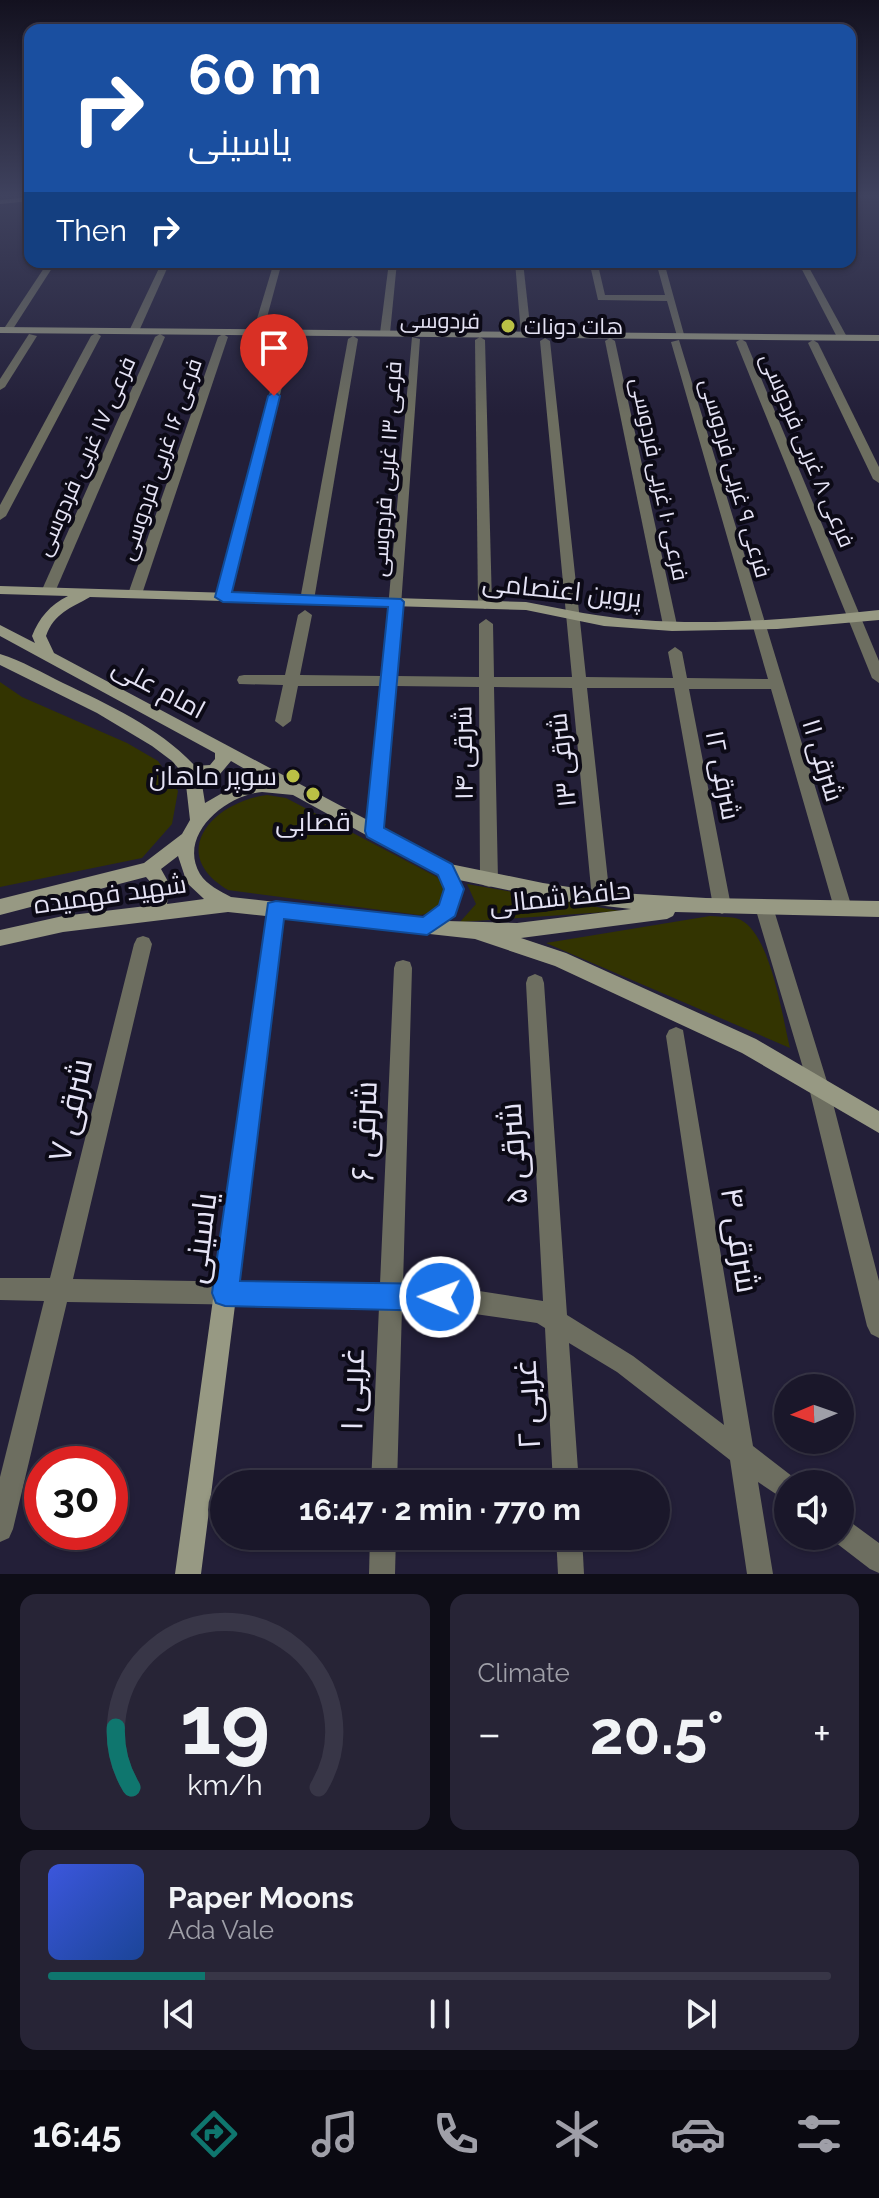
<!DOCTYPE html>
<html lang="en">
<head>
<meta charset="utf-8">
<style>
  body { margin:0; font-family:Raleway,Cairo,sans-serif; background:#272436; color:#f1f3f6; height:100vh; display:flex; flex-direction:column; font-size:30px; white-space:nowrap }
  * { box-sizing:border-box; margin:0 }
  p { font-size:26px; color:#9f9fa8 }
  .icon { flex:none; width:44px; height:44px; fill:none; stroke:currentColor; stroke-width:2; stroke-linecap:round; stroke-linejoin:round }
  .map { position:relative; height:1574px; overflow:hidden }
  .drawer { display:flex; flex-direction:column; gap:20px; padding:20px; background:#0e0d17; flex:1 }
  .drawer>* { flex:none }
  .top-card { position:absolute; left:24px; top:24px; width:832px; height:244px; border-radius:16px; box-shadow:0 2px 6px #0004,0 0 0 2px #383647; background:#1a4fa0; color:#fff; overflow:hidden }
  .needle { width:52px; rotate:268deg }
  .fabs { position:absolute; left:774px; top:1374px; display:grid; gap:16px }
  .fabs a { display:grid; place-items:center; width:80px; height:80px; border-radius:50%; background:#1a172a; box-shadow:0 2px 6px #0004,0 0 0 2px #383647; font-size:40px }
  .speed { position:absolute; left:24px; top:1446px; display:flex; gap:16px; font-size:40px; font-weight:700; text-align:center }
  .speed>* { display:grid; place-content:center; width:104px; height:104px; border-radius:50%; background:#1a172a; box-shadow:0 2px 6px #0004,0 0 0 2px #383647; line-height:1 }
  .speed .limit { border:12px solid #d22; background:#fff; color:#111 }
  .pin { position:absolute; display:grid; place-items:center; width:68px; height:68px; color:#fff; margin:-82px -34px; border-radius:50% 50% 50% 0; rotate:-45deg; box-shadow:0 0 8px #0007 }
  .pin .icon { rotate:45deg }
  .me { position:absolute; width:88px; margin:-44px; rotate:271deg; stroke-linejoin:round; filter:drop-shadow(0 0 6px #0008) }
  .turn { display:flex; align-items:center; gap:28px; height:168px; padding:0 32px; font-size:36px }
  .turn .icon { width:104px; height:104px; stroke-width:2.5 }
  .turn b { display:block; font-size:56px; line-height:68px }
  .then { display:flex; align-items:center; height:76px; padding:0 32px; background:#0003; gap:16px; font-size:30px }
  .big { font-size:60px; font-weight:700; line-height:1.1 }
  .drawer .card { flex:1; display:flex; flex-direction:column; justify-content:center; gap:12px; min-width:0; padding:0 28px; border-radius:16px; background:#272436 }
  .drawer .dial { align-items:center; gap:0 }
  .dial svg { height:208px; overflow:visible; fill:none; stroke:#383647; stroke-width:7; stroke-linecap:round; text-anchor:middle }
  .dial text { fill:#f1f3f6; stroke:none }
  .song { display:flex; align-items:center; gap:24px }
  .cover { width:96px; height:96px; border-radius:12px; background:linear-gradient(135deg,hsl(230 70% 55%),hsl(220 70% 35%)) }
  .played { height:8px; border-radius:4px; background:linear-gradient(90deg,#0f766e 20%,#383647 20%) }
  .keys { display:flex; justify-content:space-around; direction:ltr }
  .heat { display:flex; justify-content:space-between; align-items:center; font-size:44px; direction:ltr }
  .drawer .tiles { flex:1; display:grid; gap:20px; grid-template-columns:1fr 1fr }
  .card:last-child { grid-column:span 2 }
  .trip { position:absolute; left:210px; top:1470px; width:460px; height:80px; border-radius:40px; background:#1a172a; box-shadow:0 2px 6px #0004,0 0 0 2px #383647; font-weight:700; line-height:80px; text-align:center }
  .tabs { display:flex; height:128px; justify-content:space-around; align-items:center; background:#0a0911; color:#9f9fa8 }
  .tabs .icon { width:56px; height:56px }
  .tabs .on { color:#0f766e }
  .tabs b { font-size:36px; color:#f1f3f6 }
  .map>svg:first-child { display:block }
  .green { fill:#333401 }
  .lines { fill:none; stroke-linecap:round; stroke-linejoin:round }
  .street { fill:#6d6e60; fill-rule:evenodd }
  .secondary { fill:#979983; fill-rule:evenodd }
  .route { fill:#1a73e8; stroke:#114b97; stroke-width:2 }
  .poi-dot { fill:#bac045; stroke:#0c0a16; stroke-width:3 }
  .labels { text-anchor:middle; stroke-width:8; stroke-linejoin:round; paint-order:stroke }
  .far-street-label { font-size:22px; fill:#e5e3f5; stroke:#0c0a16 }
  .far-poi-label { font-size:22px; fill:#e5e3f5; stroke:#0c0a16; text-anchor:start }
  .street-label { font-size:26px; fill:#e5e3f5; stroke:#0c0a16 }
  .poi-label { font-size:26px; fill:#e5e3f5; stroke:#0c0a16; text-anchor:end }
  .near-street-label { font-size:32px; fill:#e5e3f5; stroke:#0c0a16 }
</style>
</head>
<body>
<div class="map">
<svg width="879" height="1574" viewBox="0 0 879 1574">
  <rect width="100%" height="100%" fill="#231f38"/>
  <g class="green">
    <polygon points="0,682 22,697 127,743 158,761 178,791 172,824 142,858 0,887"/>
    <path d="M267,795L286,798L437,877C454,894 440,913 419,915L228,890C166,853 213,802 267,795Z"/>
    <polygon points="467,884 620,911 460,922 476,904"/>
    <path d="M710,916C720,917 733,916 741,920C771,936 782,1016 790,1048L546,943Z"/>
  </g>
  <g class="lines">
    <g class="street">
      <polygon points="48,262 56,262 11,332 5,332 3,330"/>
      <polygon points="162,262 170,262 139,331 131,333 129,331"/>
      <polygon points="274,262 282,262 263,332 258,335 253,332"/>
      <polygon points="389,262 397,262 390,333 385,336 380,333"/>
      <polygon points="515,262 523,262 531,334 526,337 521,334"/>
      <polygon points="594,262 598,265 605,295 665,295 656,262 664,262 685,338 677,336 667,301 598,300 590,265"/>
      <polygon points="798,262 806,262 847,337 845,339 837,337"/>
      <polygon points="96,333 101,336 6,516 0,520 0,505 91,336"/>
      <polygon points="29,334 37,336 5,387 0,390 0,379"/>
      <polygon points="160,334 165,337 55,592 53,595 43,595 41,592 155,337"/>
      <polygon points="223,334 228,337 142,594 140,597 130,597 128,594 218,337"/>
      <polygon points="289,335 294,338 230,597 223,601 216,597 284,338"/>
      <polygon points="353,336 358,339 314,600 307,604 300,600 348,339"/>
      <polygon points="412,337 420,339 396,676 479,677 479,624 486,619 493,624 494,677 572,677 540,341 545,338 550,341 586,677 673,678 668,652 675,647 682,652 687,678 768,679 671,342 679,340 852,908 849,913 843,916 837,913 834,908 771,689 689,689 731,906 728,911 722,914 716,911 713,906 674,688 587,688 610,899 607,904 601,906 595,904 592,899 572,688 494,687 498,880 495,885 489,887 483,885 480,880 479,687 395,686 382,831 380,836 368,836 366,831 381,686 298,686 291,721 283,727 275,721 283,685 239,684 237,680 239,676 244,675 285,675 298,615 305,610 312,615 300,675 382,676"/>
      <polygon points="480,337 485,340 492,605 485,609 478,605 475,340"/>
      <polygon points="610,338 615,341 677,625 670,630 663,625 605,341"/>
      <polygon points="741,339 746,342 879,661 879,683 872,678 736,342"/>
      <polygon points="813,340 818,343 879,467 879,483 873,479 808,343"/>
      <polygon points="764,899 770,902 773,907 829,1088 879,1281 879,1338 871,1334 867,1326 809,1088 755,907 758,902"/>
      <polygon points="143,936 149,938 152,944 73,1279 380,1284 394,968 396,962 403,960 410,962 412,968 403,1285 440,1285 543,1301 526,983 528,977 535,974 542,977 544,983 567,1315 633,1356 724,1425 666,1036 669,1030 676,1027 683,1030 753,1446 797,1480 799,1484 788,1484 788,1502 758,1482 773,1574 747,1574 730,1460 617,1372 569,1343 579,1484 553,1484 545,1328 537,1323 440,1309 402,1308 397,1484 371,1484 379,1307 67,1302 13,1529 9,1538 0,1542 0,1477 44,1301 0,1300 0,1278 50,1278 134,944 137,938"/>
      <polygon points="840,1517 849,1521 879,1543 879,1573 870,1569 831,1539 829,1536 840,1536"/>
      <polygon points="370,1536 396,1536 395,1574 369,1574"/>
      <polygon points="556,1536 582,1536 584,1574 558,1574"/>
    </g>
    <g class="secondary">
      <polygon points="30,197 30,201 0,204 0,200"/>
      <polygon points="0,327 879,335 879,341 0,333"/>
      <path d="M0,586L526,602C564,609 602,618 641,620C720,626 800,618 879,610V620L777,629L672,631L604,626L526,610L90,597C71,608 54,613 46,636L54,653L450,864L543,883L602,892L706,898L879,901V917L675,912L673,916L667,919L521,938L566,953L756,1039L879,1111V1133L742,1053L555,966L475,939L284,918L201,1574H175L266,916L228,912L63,932L0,946V930L63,916L146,906C154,896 155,886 146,877L0,915V899L144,863L182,834L190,820L185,776L172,761L152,746L97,713L0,665V654C22,661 43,673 63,683C109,705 160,728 195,766L210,765L215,759V753L0,636V625L35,643L32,636C39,618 50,605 68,596L0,594ZM231,761L264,780L236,785L205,803L201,778L220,774ZM262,792L293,795L439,875C449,898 442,904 424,919L231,897C220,891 207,885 200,874C177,835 226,795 262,792ZM178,856L187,883L204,899L167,904L170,885L161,869ZM459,880L562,901L631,909L517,923L447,921C459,912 465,894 459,880Z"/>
    </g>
  </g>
  <linearGradient id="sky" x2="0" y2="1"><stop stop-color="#13111f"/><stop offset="0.47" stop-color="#3f425e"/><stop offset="1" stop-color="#3f425e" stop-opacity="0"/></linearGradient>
  <rect width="879" height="416" fill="url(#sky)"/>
  <polygon class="route" points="274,392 280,396 232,592 401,599 404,602 384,828 452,864 464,889 455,916 427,935 284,919 240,1281 440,1284 449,1288 453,1297 449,1307 440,1311 225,1306 216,1303 212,1293 268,903 276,901 423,917 439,905 444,889 438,875 367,837 365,831 388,607 223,602 215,597 268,396"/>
  <g class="poi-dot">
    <circle cx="508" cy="326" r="8"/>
    <circle cx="293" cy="776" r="8"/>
    <circle cx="313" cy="794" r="8"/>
  </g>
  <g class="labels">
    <g class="far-street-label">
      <text transform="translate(440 320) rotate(1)" y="8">فردوسی</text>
      <text transform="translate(808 450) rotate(67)" y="8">فرعی ۸ غربی فردوسی</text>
      <text transform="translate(85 456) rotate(-66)" y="8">فرعی ۱۷ غربی فردوسی</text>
      <text transform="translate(160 459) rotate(-71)" y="8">فرعی ۱۶ غربی فردوسی</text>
      <text transform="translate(386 469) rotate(-86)" y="8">فرعی ۱۳ غربی فردوسی</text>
      <text transform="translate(736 478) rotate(74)" y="8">فرعی ۹ غربی فردوسی</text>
      <text transform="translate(660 479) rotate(78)" y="8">فرعی ۱۰ غربی فردوسی</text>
    </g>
    <g class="far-poi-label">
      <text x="524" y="334">هات دونات</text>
    </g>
    <g class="street-label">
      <text transform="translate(562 590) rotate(6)" y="9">پروین اعتصامی</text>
      <text transform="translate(159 688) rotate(28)" y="9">امام علی</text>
      <text transform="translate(463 753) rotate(-91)" y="9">۱۴ شرقی</text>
      <text transform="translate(562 760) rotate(-96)" y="9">۱۳ شرقی</text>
      <text transform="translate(823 760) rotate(73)" y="9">۱۱ شرقی</text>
      <text transform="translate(723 775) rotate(79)" y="9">۱۲ شرقی</text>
      <text transform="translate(110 894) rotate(-8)" y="9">شهید فهمیده</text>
      <text transform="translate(560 897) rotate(-6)" y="9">حافظ شمالی</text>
    </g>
    <g class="poi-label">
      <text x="277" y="785">سوپر ماهان</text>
      <text x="313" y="831" text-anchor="middle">قصابی</text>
    </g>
    <g class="near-street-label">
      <text transform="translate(70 1110) rotate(-77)" y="11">۷ شرقی</text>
      <text transform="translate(364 1131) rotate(-88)" y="11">۶ شرقی</text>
      <text transform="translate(513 1154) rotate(-94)" y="11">۵ شرقی</text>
      <text transform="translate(200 1238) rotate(-83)" y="11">یاسینی</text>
      <text transform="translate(740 1240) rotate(81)" y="11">۴ شرقی</text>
      <text transform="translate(352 1389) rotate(-89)" y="11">۱ غربی</text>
      <text transform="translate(527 1404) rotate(-93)" y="11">۲ غربی</text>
    </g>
  </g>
</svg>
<div class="fabs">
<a><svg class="needle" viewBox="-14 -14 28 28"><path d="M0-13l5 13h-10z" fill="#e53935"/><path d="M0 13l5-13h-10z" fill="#9f9fa8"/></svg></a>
<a><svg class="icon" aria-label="sound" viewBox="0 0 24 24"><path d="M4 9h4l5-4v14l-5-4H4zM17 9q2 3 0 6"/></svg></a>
</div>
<div class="speed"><div class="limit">30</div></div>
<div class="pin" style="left:274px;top:396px;background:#d93025"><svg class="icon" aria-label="arrive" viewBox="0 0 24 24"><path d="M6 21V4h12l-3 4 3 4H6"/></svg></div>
<svg class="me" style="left:440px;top:1297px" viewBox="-20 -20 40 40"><circle r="17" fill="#1a73e8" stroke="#fff" stroke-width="3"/><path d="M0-11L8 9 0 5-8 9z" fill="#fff"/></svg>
<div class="trip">16:47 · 2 min · 770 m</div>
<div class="top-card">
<div class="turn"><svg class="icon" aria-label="right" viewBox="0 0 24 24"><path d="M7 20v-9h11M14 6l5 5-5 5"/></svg><div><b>60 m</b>یاسینی</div></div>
<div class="then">Then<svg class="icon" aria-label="right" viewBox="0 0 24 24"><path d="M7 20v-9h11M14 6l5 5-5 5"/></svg></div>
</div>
</div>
<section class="drawer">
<div class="tiles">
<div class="card dial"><svg viewBox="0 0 100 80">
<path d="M14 69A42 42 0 1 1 86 69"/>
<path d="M14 69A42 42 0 0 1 8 46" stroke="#0f766e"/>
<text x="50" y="56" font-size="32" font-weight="700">19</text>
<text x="50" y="72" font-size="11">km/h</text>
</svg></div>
<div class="card"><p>Climate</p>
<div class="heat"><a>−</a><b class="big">20.5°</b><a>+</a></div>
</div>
<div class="card">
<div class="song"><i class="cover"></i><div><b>Paper Moons</b><p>Ada Vale</p></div></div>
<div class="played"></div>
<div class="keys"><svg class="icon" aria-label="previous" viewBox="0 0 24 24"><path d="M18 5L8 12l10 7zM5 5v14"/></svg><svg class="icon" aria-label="pause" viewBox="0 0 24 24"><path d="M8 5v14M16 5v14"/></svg><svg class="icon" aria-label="next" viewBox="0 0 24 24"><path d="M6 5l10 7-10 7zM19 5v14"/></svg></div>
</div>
</div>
</section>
<nav class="tabs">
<b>16:45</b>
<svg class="icon on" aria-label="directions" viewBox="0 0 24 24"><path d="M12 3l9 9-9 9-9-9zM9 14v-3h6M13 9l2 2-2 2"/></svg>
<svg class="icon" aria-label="music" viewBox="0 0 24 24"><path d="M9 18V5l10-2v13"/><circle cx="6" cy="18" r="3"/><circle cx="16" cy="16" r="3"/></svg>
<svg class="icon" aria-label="phone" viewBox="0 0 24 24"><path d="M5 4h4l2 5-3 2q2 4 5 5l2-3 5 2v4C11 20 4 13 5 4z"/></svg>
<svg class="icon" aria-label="climate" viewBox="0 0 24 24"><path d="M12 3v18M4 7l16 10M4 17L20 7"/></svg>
<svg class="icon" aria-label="car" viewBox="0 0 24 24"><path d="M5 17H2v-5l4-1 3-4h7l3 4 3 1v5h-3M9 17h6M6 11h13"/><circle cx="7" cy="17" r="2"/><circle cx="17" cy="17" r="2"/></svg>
<svg class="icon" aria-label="filters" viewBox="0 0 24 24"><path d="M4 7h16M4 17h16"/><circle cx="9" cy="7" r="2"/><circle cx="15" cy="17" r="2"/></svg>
</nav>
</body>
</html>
